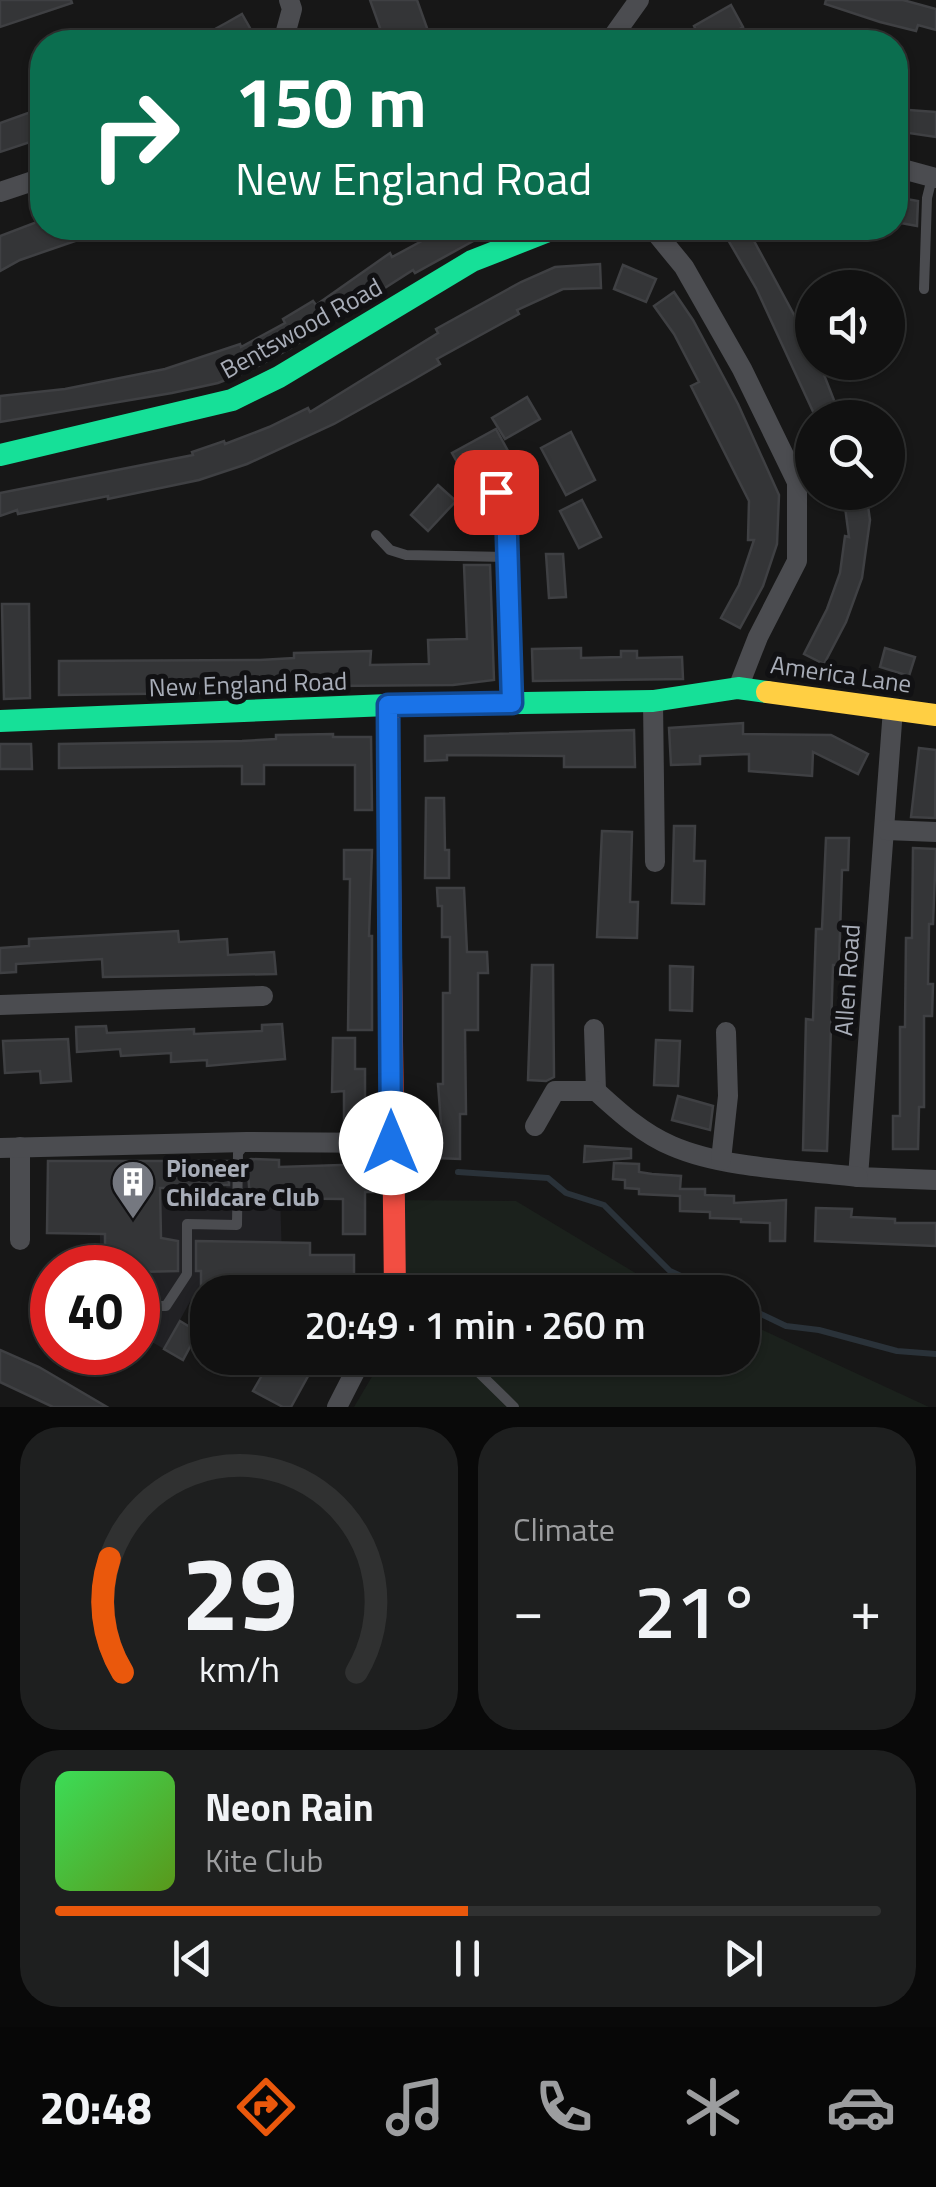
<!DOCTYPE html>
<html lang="en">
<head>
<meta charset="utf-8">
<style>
  body { margin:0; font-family:"Titillium Web",sans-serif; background:#1e1f1f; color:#f1f3f6; height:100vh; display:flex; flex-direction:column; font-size:38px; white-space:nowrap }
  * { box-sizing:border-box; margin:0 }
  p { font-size:32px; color:#9c9d9f }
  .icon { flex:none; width:55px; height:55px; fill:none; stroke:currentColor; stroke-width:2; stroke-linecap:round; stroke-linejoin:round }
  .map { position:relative; height:1407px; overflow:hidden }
  .drawer { display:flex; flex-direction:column; gap:20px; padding:20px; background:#090909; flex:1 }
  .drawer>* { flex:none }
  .guide { position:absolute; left:30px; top:30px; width:878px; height:210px; border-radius:40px; box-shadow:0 2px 8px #0004,0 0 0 2px #303131; background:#0b6e4f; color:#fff; overflow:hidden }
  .fabs { position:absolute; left:795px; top:270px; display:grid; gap:20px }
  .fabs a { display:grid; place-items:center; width:110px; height:110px; border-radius:50%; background:#111; box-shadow:0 2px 8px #0004,0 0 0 2px #303131; font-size:50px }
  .speed { position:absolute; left:30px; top:1245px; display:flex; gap:20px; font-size:50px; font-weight:700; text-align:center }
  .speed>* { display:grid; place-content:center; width:130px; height:130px; border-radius:50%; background:#111; box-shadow:0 2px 8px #0004,0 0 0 2px #303131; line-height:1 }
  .speed .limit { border:15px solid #d22; background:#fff; color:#111 }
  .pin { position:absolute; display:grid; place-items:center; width:85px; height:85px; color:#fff; margin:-42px; border-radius:20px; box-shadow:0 5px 15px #0006 }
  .me { position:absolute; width:110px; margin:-55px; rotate:0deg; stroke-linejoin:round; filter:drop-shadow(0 0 8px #0008) }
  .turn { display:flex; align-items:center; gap:35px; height:210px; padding:0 40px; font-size:45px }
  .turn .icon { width:130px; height:130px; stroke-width:2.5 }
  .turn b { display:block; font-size:70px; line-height:85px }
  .big { font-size:75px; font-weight:600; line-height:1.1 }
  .drawer .tile { flex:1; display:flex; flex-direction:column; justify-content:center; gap:15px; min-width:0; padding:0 35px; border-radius:40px; background:#1e1f1f }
  .drawer .dial { align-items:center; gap:0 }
  .dial svg { height:260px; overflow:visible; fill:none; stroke:#303131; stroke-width:7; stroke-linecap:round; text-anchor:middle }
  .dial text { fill:#f1f3f6; stroke:none }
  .song { display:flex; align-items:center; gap:30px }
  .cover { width:120px; height:120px; border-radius:15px; background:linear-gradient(135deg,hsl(130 70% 55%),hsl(90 70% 35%)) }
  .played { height:10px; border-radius:5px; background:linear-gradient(90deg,#ea580c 50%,#303131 50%) }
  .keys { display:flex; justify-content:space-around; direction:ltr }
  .heat { display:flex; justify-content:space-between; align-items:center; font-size:55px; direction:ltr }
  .drawer .tiles { flex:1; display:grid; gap:20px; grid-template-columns:1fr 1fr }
  .tile:last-child { grid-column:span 2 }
  .trip { position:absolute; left:190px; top:1275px; width:570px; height:100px; border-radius:40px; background:#111; box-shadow:0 2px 8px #0004,0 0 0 2px #303131; font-weight:600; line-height:100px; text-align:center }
  .menu { display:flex; height:160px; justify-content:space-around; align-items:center; background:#070707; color:#9c9d9f }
  .menu .icon { width:70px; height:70px }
  .menu .on { color:#ea580c }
  .menu b { font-size:45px; color:#f1f3f6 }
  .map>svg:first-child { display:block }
  .built { fill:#212124 }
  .green { fill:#1b211c }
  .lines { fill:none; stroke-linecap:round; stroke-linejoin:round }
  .stream { stroke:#2a3239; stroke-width:6 }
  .building { fill:#343537; stroke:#3f4043; stroke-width:2.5 }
  .lane { stroke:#4b4c50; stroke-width:10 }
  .street { stroke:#4b4c50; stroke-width:20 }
  .fast { stroke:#16e098; stroke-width:22 }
  .slow { stroke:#ffcf43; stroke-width:22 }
  .jam { stroke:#f24e42; stroke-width:22 }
  .route-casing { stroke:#114b97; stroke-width:25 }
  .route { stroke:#1a73e8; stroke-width:18 }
  .labels { text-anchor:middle; stroke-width:10; stroke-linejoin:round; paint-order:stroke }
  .street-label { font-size:25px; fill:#a8adb8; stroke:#111113 }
  .poi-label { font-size:25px; font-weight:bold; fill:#a8adb8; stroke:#111113; text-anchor:start }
</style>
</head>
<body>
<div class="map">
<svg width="936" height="1407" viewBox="0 0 936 1407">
  <rect width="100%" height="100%" fill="#171717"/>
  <polygon class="built" points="251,1159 279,1160 283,1292 202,1294 192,1298 164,1349 140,1335 138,1339 138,1268 100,1268 100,1201 226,1199 227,1161"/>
  <g class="green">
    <polygon points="393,1200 516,1201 652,1283 675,1292 398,1292"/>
    <polygon points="743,1321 929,1407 354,1407 383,1358 742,1358"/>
  </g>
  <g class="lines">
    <g class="stream">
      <polyline points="458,1172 548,1178 566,1193 604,1205 670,1271 716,1292"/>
      <polyline points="742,1305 786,1326 819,1330 897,1351 936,1354"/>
    </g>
  </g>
  <g class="building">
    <polygon points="0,0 71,0 72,3 0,27"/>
    <polygon points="370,0 417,0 432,42 385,42"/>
    <polygon points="826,0 903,0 936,9 936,30 918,25 916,31 880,22 825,4"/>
    <polygon points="731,5 743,27 716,42 702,42 694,26"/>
    <polygon points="242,14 258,42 191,42 226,23"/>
    <polygon points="42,108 42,138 0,152 0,123"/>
    <polygon points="895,109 936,112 936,137 895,131"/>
    <polygon points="895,197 918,201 917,226 895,222"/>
    <polygon points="42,220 42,228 107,230 20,260 0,271 0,236"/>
    <polygon points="446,228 497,228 415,273 413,270 291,348 251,370 218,383 172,393 0,422 0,396 65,389 165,369 240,344 241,347 285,323 283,319 313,301 316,305 390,253 392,257"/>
    <polygon points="733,228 747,228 812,348 812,362 819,362 841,418 816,418 756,288 724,233"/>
    <polygon points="600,264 601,288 563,289 517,310 519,314 437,359 440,364 411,381 334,424 247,464 199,480 108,499 108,496 18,514 17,510 0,516 0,493 193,455 192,452 224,441 225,444 269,427 308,408 310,412 438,333 436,329 521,282 555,267"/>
    <polygon points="623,265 656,279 646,302 614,289"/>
    <polygon points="674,292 693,320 738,404 779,495 777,544 763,586 740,628 721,618 739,585 754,540 748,540 749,501 691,386 699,382 674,334 654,306"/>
    <polygon points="527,397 540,419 505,439 492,418"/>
    <polygon points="496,429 508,451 462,471 452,453"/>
    <polygon points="571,432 595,480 566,495 541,448"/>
    <polygon points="438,485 456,501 428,531 411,515"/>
    <polygon points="843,492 866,492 870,520 862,578 846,622 824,664 804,654 827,609 840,573 845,536 849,537"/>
    <polygon points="582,500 601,537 579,548 560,511"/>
    <polygon points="546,554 563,554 566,597 549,598"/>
    <polygon points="464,565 490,565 494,680 453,685 330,686 207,693 59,695 59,661 260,660 294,658 294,653 371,651 370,665 429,664 428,640 467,639"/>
    <polygon points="2,604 29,604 30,698 4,699"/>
    <polygon points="581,648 581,658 621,657 621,651 637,651 637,658 682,657 683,679 533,681 532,649"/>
    <polygon points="885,648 915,657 909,676 880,667"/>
    <polygon points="743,723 743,734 831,735 868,754 858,774 813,752 812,776 749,771 749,754 700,756 700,764 671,765 669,728"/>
    <polygon points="634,730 635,767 564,767 564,756 447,755 447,760 425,761 425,736"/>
    <polygon points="333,734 333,737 371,737 372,810 355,810 355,765 264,765 264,784 242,784 242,766 59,768 59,744 242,741 276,739 276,735"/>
    <polygon points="0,744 31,744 32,769 0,769"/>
    <polygon points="919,748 936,750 935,818 911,817"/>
    <polygon points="426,798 444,798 445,850 449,850 449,878 425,878"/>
    <polygon points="674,826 695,826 694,861 705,861 704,904 672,903"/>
    <polygon points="602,831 632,832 630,902 638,902 637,938 597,937"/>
    <polygon points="826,838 849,838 848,870 842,870 839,965 833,965 827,1151 803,1150 806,1019 813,1020 816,929 822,929"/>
    <polygon points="913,848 936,849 933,924 929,924 928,984 933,984 932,1016 924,1016 924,1107 919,1107 918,1149 893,1149 893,1116 900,1116 900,1027 905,1027 906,938 912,938"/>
    <polygon points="344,850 372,850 369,936 372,936 372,1030 348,1030 350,879 344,879"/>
    <polygon points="437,888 464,888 467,952 487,952 488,973 478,973 478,1030 465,1030 466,1114 460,1114 460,1159 436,1158 436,1124 441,1124 438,1084 443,1084 443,993 450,993 450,937 442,937 442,906 438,906"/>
    <polygon points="178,931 179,942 227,939 228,955 274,952 276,974 103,977 102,959 16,964 16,972 0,973 0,948 29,946 29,939"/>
    <polygon points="532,965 553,965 554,1077 546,1081 528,1080"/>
    <polygon points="670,966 693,967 692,1011 670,1010"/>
    <polygon points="282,1024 285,1059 207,1066 207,1060 171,1062 171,1053 121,1056 120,1049 77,1052 76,1027 106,1026 107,1033 194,1029 194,1034 262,1031 262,1025"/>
    <polygon points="333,1038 355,1038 355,1069 365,1069 365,1128 344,1128 344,1091 332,1092"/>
    <polygon points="68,1039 71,1081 41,1083 40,1071 5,1073 3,1041"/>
    <polygon points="656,1040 680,1041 678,1086 654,1085"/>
    <polygon points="678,1096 713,1106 710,1130 672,1120"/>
    <polygon points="585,1146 631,1149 631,1158 584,1162"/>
    <polygon points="251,1159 279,1160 279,1167 372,1164 373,1192 365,1192 365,1234 343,1234 343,1199 250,1198 247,1161"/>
    <polygon points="48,1161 229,1161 229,1185 175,1185 175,1188 160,1188 161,1238 178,1241 178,1271 138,1272 138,1268 105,1268 105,1234 47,1233"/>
    <polygon points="614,1163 639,1164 639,1172 652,1174 681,1176 680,1189 705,1189 705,1195 734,1196 734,1203 786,1200 785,1241 770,1241 770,1223 741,1222 741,1219 710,1218 710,1212 680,1211 680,1196 639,1194 639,1189 625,1188 625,1180 613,1179"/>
    <polygon points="816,1208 852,1209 851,1217 895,1219 895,1223 936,1223 936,1246 815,1241"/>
    <polygon points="196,1241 310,1243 310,1255 354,1255 354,1277 235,1277 235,1288 201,1287 201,1271 196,1271"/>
    <polygon points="180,1321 198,1332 183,1360 164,1349"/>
    <polygon points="0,1350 39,1367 107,1407 53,1407 0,1382"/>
    <polygon points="272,1358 318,1358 291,1407 283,1407 253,1391"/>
  </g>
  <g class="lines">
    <g class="lane">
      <polyline points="924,289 927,198 932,178"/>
      <polyline points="376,535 390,550 406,555 507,557"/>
      <polyline points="144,1306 166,1306 187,1274 187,1224 237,1225 238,1153 246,1143"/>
      <polyline points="464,1358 514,1407"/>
    </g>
    <g class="street">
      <polyline points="283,42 292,9 289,0"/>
      <polyline points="609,42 639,0"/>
      <polyline points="895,167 936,178"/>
      <polyline points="0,192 42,178"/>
      <polyline points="652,228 684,267 742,369 797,482 797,561 758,637 738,688"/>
      <polyline points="653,701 655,862"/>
      <polyline points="512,703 507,505 525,501"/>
      <polyline points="893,709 858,1177 936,1180"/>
      <polyline points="886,830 936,832"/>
      <polyline points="0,1005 263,996"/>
      <polyline points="594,1029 596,1091"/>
      <path d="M535,1126L555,1091H596C619,1112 643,1134 672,1146C725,1169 801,1170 858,1177"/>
      <polyline points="20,1147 20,1240"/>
      <polyline points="0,1148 246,1142 391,1143"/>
      <polyline points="721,1160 728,1096 726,1032"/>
      <polyline points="337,1407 362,1358"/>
    </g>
    <g class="fast">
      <polyline points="0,455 232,400 279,377 472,261 556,228"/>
      <polyline points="0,721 388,705 653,701 738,688 767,692"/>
    </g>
    <polyline class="slow" points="767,692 936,715"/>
    <polyline class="jam" points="388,705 395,1292"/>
  </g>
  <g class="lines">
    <defs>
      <polyline id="route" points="391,1143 388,705 512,703 506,505 496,492"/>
    </defs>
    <use href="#route" class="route-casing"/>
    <use href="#route" class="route"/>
  </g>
  <defs>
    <symbol id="building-pin" viewBox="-11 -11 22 30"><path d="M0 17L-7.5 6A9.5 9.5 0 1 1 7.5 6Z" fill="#757880" stroke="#111113"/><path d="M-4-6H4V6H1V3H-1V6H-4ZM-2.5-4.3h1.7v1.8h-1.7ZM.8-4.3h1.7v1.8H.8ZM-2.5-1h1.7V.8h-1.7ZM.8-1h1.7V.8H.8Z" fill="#fff"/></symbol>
  </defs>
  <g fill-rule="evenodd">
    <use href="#building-pin" x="108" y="1157" width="50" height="68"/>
  </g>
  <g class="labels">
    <g class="street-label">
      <text transform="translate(301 328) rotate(-29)" y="9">Bentswood Road</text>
      <text transform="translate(841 674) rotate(8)" y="9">America Lane</text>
      <text transform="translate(248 684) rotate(-2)" y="9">New England Road</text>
      <text transform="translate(847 980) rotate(-86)" y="9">Allen Road</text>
    </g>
    <g class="poi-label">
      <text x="166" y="1177">Pioneer<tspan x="166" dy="29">Childcare Club</tspan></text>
    </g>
  </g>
</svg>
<div class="fabs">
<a><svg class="icon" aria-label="sound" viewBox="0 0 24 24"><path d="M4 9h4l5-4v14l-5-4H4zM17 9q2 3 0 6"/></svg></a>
<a><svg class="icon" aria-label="search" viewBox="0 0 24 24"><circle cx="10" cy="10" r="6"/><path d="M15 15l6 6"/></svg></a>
</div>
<div class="speed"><div class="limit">40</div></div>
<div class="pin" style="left:496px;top:492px;background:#d93025"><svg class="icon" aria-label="arrive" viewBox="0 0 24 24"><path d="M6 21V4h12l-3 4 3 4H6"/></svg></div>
<svg class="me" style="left:391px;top:1143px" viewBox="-20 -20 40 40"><circle r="19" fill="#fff"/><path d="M0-13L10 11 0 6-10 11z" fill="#1a73e8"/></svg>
<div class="trip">20:49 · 1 min · 260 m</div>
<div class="guide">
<div class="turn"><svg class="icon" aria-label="right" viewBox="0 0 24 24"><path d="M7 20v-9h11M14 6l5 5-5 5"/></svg><div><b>150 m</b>New England Road</div></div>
</div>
</div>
<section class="drawer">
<div class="tiles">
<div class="tile dial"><svg viewBox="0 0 100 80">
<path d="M14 69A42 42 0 1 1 86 69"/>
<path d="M14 69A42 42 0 0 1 10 34" stroke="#ea580c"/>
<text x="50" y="56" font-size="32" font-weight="700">29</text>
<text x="50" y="72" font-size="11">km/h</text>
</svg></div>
<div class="tile"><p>Climate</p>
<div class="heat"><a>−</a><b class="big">21°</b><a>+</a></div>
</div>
<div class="tile">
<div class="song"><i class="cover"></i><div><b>Neon Rain</b><p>Kite Club</p></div></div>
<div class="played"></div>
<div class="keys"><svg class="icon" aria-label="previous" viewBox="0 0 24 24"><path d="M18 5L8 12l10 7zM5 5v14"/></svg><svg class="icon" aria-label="pause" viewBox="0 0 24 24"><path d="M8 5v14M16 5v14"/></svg><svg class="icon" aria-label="next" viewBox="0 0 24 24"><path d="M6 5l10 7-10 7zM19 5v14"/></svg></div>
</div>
</div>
</section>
<nav class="menu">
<b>20:48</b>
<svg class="icon on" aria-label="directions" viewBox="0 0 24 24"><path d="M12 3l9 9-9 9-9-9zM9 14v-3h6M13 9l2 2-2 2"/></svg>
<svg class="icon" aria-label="music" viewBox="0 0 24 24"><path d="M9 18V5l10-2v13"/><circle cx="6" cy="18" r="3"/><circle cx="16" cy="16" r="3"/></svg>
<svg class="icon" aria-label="phone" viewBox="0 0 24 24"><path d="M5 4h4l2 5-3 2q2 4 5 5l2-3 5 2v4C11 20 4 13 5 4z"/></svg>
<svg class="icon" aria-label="climate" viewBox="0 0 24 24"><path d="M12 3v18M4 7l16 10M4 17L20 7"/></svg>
<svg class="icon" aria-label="car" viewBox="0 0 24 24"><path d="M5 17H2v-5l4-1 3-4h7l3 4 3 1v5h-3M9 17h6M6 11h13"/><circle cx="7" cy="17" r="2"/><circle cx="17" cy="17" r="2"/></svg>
</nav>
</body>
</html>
